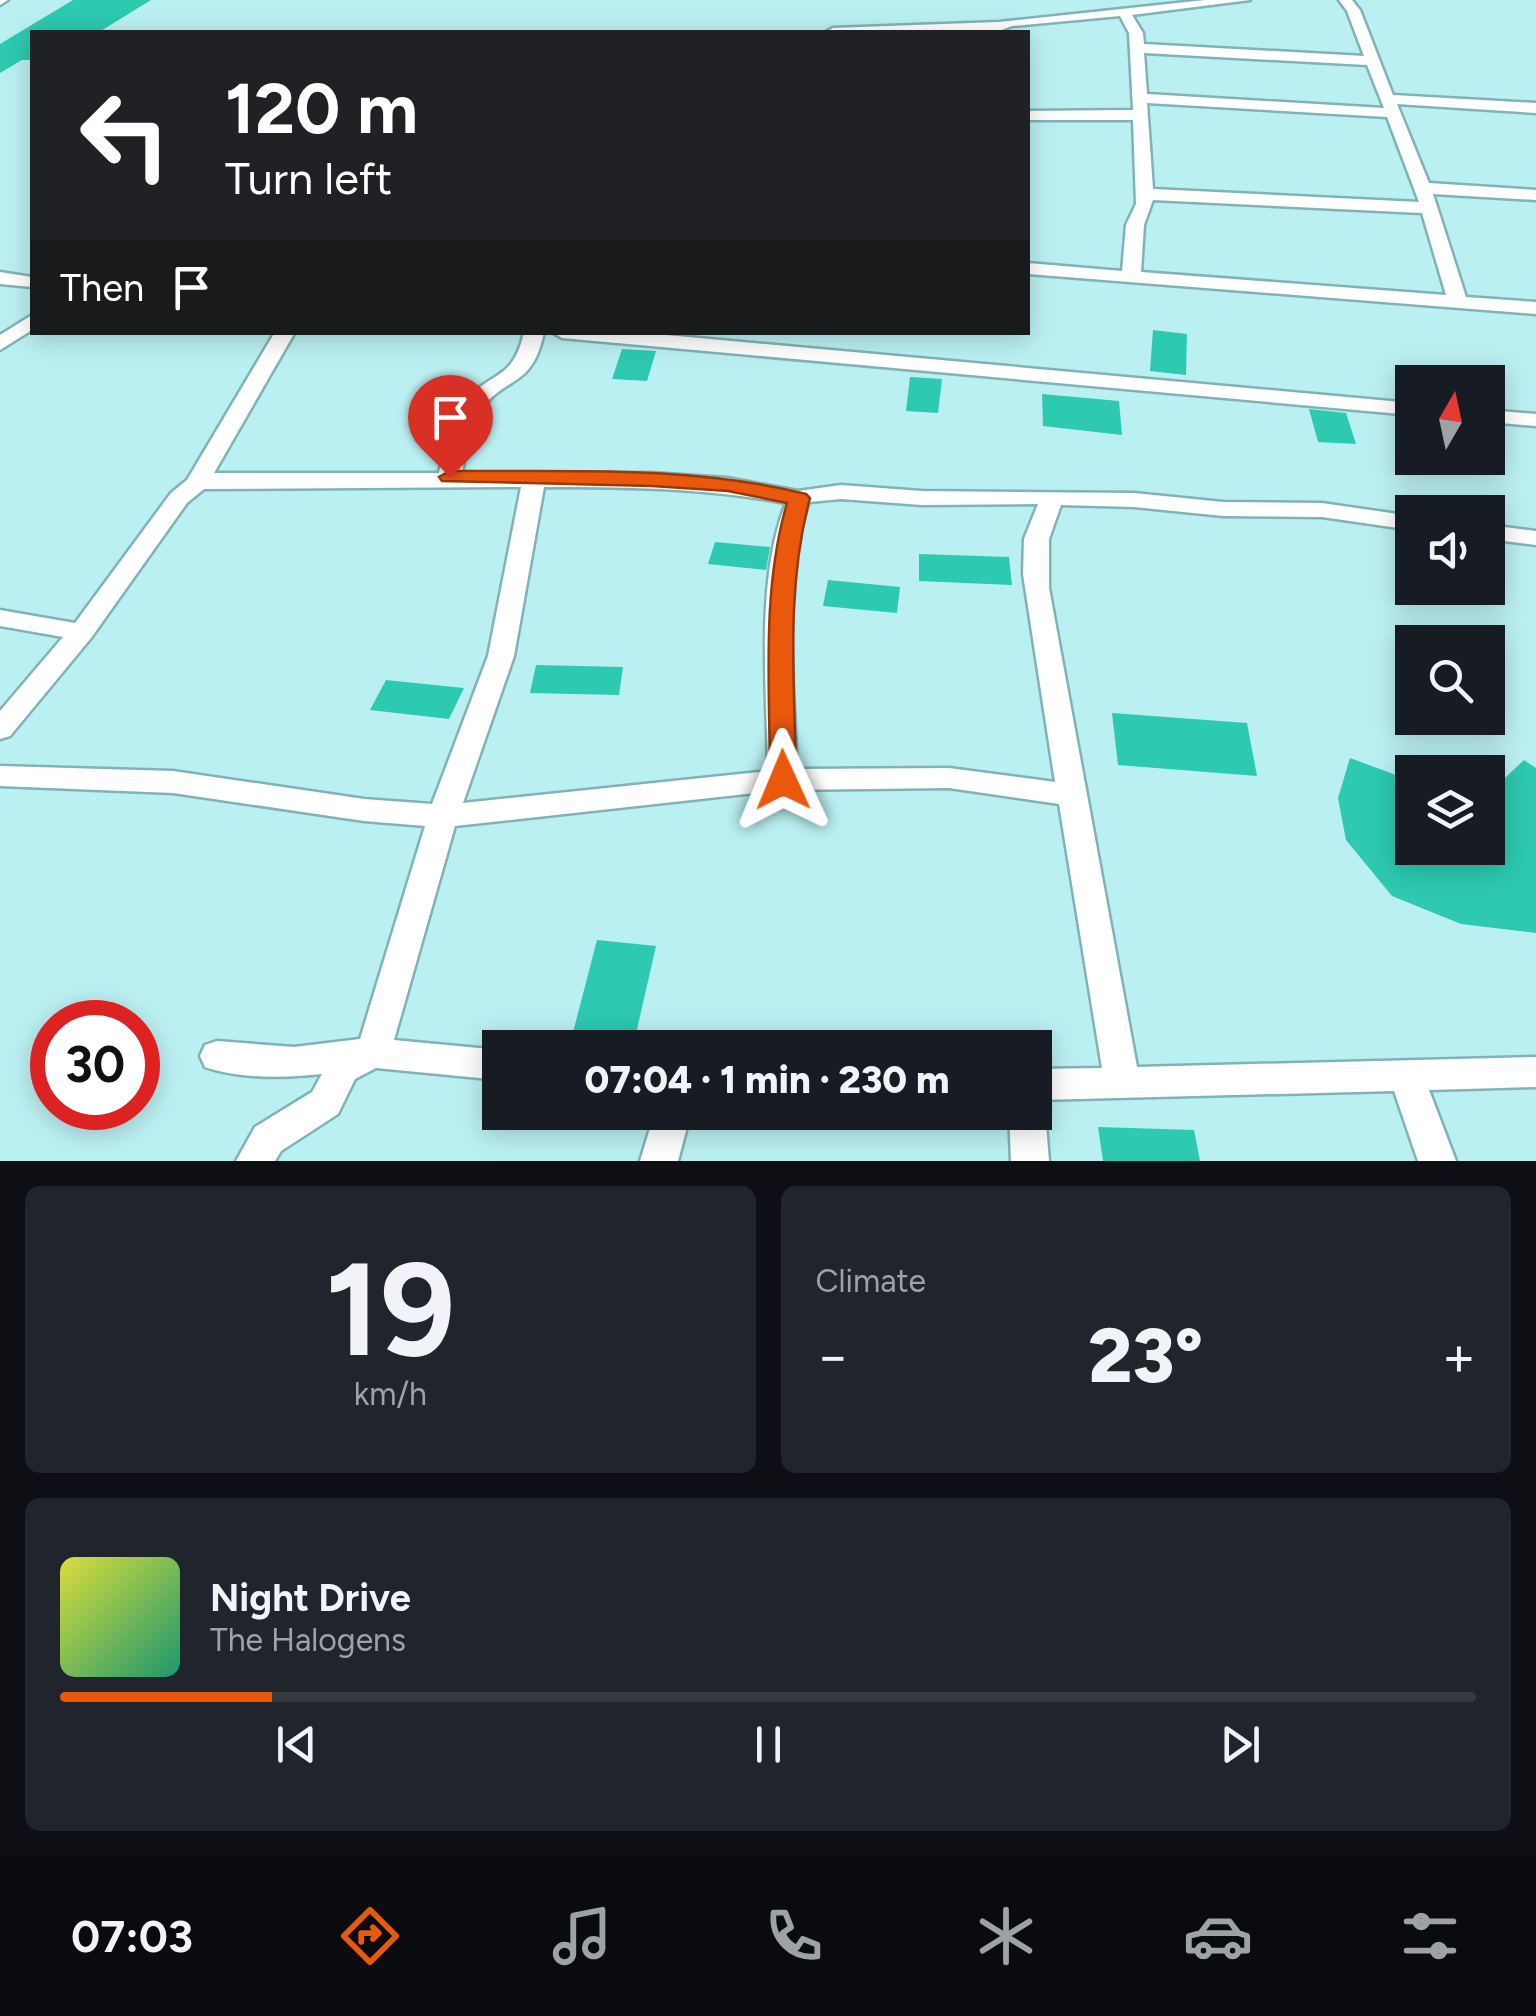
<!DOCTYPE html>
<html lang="en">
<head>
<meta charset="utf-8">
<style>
  body { margin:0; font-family:Figtree,sans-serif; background:#20242c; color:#f1f3f6; height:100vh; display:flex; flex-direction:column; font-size:38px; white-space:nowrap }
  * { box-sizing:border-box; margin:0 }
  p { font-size:32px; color:#9ea1a6 }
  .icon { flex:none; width:55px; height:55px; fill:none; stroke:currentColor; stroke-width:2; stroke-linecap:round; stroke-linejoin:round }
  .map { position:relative; height:1161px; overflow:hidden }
  .drawer { display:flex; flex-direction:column; gap:25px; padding:25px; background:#0d0f14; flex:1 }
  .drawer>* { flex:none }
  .banner { position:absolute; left:30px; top:30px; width:1000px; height:305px; border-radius:0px; box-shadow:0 5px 25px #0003; background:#202124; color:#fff; overflow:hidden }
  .needle { width:65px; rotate:9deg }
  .tools { position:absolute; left:1395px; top:365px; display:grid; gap:20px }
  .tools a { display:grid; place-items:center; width:110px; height:110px; border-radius:0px; background:#171b24; box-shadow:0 5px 25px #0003; font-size:50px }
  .speed { position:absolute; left:30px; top:1000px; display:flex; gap:20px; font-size:50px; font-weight:700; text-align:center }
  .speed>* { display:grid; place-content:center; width:130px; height:130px; border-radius:50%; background:#171b24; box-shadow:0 5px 25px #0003; line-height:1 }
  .speed .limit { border:15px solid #d22; background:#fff; color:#111 }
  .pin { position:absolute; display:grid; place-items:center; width:85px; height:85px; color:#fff; margin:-102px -42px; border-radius:50% 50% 50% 0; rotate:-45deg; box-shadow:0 0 10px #0007 }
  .pin .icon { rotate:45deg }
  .me { position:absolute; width:110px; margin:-55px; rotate:359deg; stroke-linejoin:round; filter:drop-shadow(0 0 8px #0008) }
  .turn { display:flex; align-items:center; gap:35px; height:210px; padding:0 30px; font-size:45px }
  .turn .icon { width:130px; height:130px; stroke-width:2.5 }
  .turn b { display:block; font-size:70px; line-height:85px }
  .then { display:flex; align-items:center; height:95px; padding:0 30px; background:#0003; gap:20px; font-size:38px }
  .big { font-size:75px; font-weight:800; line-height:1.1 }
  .drawer .tile { flex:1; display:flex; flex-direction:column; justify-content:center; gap:15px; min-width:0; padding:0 35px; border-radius:15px; background:#20242c }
  .drawer .dial { align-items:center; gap:0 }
  .dial b { font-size:130px; line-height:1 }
  .song { display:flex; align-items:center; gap:30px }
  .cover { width:120px; height:120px; border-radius:15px; background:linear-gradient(135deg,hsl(60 70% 55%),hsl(160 70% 35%)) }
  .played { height:10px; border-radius:5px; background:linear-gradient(90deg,#ea580c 15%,#363941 15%) }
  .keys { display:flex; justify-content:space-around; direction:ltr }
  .heat { display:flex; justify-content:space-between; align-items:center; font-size:55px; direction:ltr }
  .drawer .tiles { flex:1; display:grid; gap:25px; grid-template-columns:1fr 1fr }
  .tile:last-child { grid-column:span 2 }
  .trip { position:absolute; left:482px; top:1030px; width:570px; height:100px; border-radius:0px; background:#171b24; box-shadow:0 5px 25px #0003; font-weight:800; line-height:100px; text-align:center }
  .dock { display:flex; height:160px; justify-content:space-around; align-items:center; background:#090b0e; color:#9ea1a6 }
  .dock .icon { width:70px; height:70px }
  .dock .active { color:#ea580c }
  .dock b { font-size:45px; color:#f1f3f6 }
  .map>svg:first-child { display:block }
  .building { fill:#2dc9b1 }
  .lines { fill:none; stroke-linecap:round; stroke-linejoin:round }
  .street-casing { stroke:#81b3b6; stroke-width:5 }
  .street { fill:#fff; fill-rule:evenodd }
  .route { fill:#ea580c; stroke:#983908; stroke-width:2.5 }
</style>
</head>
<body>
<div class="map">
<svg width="1536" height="1161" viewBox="0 0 1536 1161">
  <rect width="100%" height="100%" fill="#bbf0f2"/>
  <g class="building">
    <polygon points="73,0 151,0 99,32 32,32 32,60 22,60 0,73 0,44"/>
    <polygon points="1153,330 1187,334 1186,375 1150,371"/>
    <polygon points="622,349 656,351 647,381 612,379"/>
    <polygon points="910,377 942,379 938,413 906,411"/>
    <polygon points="1042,394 1119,401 1122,435 1043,426"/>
    <polygon points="1309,409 1346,413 1356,444 1318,442"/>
    <polygon points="715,542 770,547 766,570 708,564"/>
    <polygon points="919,554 1009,557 1012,585 919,581"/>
    <polygon points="828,580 900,587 897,613 823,606"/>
    <polygon points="536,665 623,667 619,695 530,693"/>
    <polygon points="386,680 464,688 449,719 370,710"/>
    <polygon points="1112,713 1247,723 1257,776 1118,765"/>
    <polygon points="1350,758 1412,781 1412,848 1488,848 1488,794 1524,760 1536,768 1536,933 1461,924 1392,896 1346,840 1338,798"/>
    <polygon points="597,940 656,946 633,1047 571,1040"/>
    <polygon points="1098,1127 1194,1130 1200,1161 1103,1161"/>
  </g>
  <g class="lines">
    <defs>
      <g id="street">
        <polygon points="0,0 8,0 0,5"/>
        <path d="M1205,0H1250L1132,15L1143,33L1144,44L1364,56L1347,11L1339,0H1352L1360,10L1393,95L1536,103V113L1397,104L1429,183L1536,190V200L1433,194L1466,297L1536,302V314L1028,274V263L1122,271L1126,225L1136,204L1133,120H1028V111L1133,110L1129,33L1120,16L1012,26L996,32H826L833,28L999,22ZM1144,53L1367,65L1384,108L1147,94ZM1147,103L1387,117L1419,202L1153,189ZM1153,200L1422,213L1446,295L1141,272L1144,225Z"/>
        <polygon points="0,272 32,277 32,287 0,284"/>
        <polygon points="32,315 32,330 0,350 0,335"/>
        <path d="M275,332H295L214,473H439C444,449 448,424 463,404C489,370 513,383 524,332H544C532,390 506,374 480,411C468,428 466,453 462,473H652L727,478L798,491L841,485L922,491L1134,493L1223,502L1322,503L1412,516V530L1322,517L1223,516L1134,507L1061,505L1049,539V588L1137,1067L1536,1057V1087L1429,1090L1456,1161H1418L1394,1091L1039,1100L1045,1112L1049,1161H1011L1009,1112H1035V1069L1102,1068L1059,804L949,788L783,790L455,826L394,1040L500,1050V1080L376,1068L355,1079L338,1114L281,1151L275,1161H236L255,1127L312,1092L322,1074C285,1078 239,1079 205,1067L200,1056L205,1045L217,1041L294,1047L360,1039L425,826L364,821L173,793L0,786V766L173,771L364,799L432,804L488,656L521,487L204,489L187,503L91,638L10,736L0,739V711L63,637L0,626V610L75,623L171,493L187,480ZM544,487C626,487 705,488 786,503C755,580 767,689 768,771L463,803L514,656ZM841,499L922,505L1038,504L1024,539L1023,574L1055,782L949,768L797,769C794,688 781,580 809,502Z"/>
        <polygon points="552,332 633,332 1412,403 1412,415 562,338"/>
        <polygon points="1488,410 1536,414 1536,426 1488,422"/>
        <polygon points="1488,525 1536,531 1536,545 1488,539"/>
        <polygon points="655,1112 691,1112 678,1161 640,1161"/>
      </g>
    </defs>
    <use href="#street" class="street-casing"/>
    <use href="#street" class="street"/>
  </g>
  <path class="route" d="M450,471C568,472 691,465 806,494L810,498C785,590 795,686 796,780L792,786H774L770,780C770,688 761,592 787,503L728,491L652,486L442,481L439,477Z"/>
</svg>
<div class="tools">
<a><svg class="needle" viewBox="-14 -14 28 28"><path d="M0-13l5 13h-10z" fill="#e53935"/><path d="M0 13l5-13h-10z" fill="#9ea1a6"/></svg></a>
<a><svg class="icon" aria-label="sound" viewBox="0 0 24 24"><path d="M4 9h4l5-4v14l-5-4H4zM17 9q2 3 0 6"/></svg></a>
<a><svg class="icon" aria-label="search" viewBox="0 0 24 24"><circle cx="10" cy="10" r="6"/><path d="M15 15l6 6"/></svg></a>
<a><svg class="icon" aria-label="layers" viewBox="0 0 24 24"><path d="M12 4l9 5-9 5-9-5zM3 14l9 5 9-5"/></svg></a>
</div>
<div class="speed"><div class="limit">30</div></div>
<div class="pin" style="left:450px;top:477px;background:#d93025"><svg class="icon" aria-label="arrive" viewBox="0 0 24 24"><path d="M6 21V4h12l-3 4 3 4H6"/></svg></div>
<svg class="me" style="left:783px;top:780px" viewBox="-20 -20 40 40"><path d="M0-17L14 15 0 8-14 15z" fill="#ea580c" stroke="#fff" stroke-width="4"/></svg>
<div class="trip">07:04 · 1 min · 230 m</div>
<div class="banner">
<div class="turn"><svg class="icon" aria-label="left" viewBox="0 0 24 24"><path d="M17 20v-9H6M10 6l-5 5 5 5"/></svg><div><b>120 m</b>Turn left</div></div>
<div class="then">Then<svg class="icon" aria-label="arrive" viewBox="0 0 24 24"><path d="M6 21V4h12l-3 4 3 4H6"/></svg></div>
</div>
</div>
<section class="drawer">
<div class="tiles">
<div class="tile dial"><b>19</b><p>km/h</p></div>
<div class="tile"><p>Climate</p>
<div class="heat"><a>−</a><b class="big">23°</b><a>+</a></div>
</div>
<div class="tile">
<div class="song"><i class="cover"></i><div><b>Night Drive</b><p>The Halogens</p></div></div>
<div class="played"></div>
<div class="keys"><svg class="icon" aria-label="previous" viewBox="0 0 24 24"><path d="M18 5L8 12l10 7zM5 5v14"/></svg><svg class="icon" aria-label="pause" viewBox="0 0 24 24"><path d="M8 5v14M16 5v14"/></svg><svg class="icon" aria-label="next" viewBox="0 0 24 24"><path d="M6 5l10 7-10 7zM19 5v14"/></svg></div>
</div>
</div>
</section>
<nav class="dock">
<b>07:03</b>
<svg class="icon active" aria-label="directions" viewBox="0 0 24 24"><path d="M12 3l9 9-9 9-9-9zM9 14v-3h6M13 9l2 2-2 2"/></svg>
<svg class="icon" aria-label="music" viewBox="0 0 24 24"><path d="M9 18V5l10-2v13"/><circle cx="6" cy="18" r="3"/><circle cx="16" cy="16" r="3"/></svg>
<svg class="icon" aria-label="phone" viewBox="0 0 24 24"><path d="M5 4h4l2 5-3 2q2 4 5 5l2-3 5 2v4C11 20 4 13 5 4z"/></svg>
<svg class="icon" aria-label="climate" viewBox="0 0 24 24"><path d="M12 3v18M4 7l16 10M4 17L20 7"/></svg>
<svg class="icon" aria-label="car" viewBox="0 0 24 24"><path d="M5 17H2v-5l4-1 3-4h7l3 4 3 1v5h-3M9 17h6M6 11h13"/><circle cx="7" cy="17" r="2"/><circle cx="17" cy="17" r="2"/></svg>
<svg class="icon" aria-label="filters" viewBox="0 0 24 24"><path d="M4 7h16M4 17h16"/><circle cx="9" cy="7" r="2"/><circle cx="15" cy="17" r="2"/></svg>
</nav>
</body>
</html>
